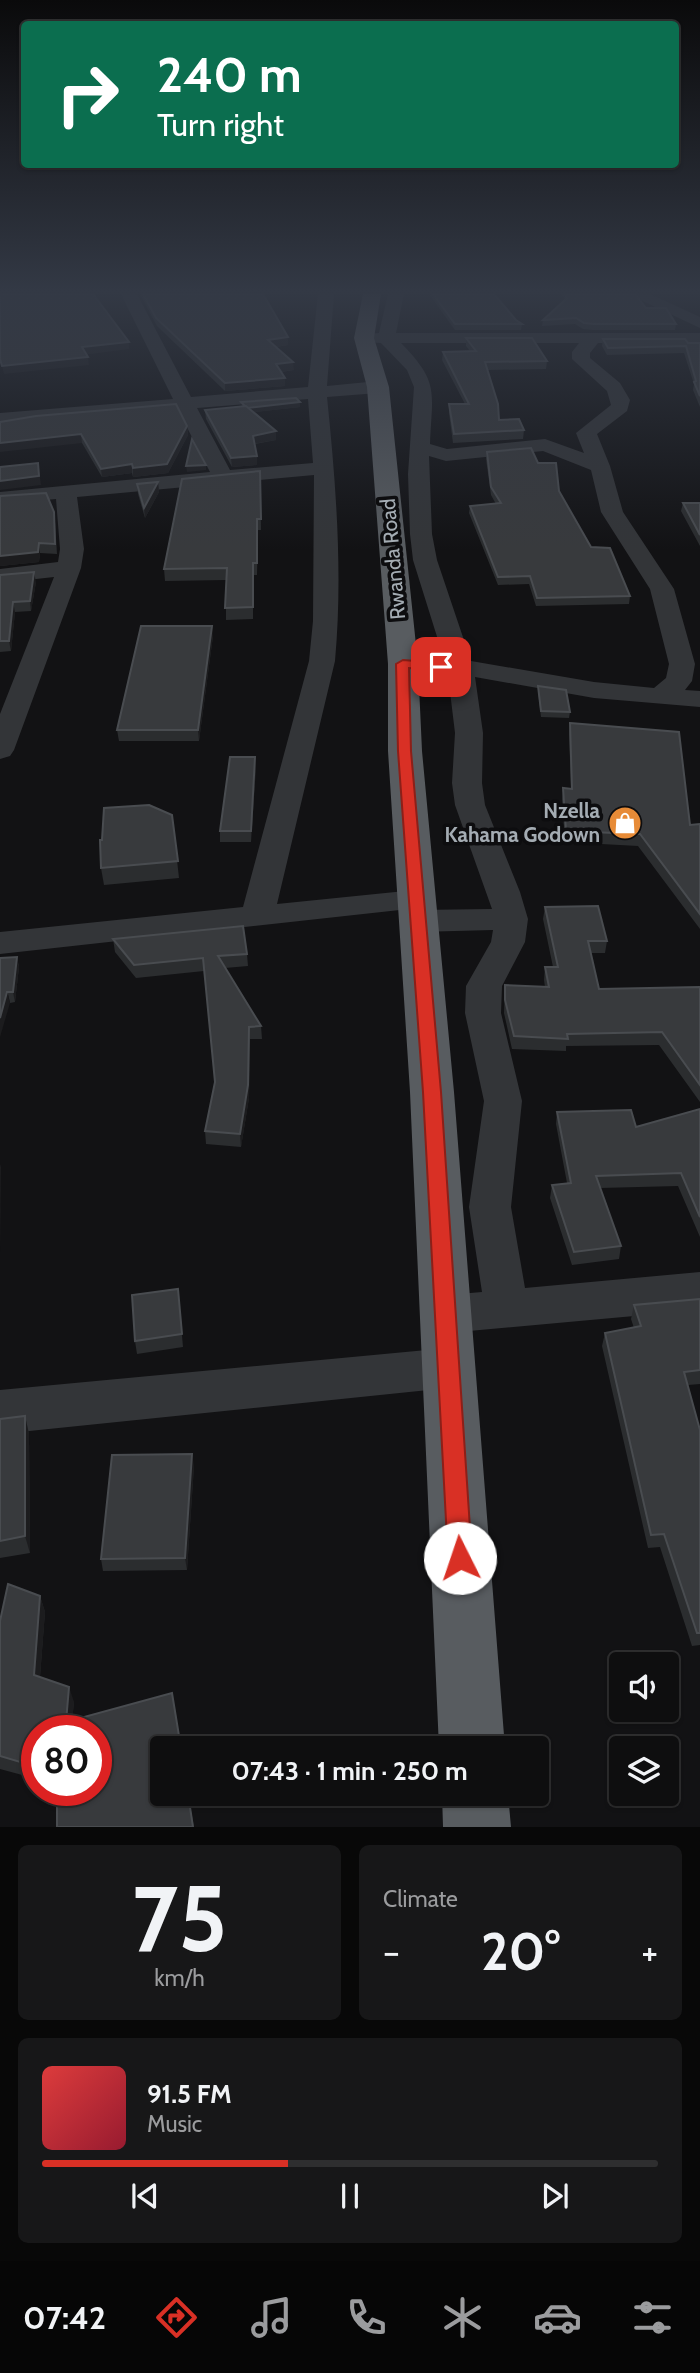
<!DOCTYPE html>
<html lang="en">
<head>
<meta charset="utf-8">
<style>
  body { margin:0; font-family:Cabin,sans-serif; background:#171718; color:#f1f3f6; height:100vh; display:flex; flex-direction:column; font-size:26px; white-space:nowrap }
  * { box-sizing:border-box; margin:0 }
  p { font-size:23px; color:#9b9c9e }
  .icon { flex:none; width:38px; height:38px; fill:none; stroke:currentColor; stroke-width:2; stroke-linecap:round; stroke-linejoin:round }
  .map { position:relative; height:1827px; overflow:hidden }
  .sheet { display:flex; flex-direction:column; gap:18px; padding:18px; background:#080808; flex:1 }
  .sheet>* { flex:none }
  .hud { position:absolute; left:21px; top:21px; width:658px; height:147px; border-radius:7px; box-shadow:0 2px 5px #0004,0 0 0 2px #2e2e2f; background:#0b6e4f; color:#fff; overflow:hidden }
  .buttons { position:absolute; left:609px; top:1652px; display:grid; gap:14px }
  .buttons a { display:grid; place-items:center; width:70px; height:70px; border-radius:7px; background:#0e0e0f; box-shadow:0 2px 5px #0004,0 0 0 2px #2e2e2f; font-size:35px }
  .speed { position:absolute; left:21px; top:1715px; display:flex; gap:14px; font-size:35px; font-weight:700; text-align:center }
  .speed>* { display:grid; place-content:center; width:91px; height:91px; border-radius:50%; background:#0e0e0f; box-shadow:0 2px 5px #0004,0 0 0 2px #2e2e2f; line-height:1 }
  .speed .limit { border:10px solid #d22; background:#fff; color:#111 }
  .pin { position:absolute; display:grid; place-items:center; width:60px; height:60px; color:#fff; margin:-30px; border-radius:14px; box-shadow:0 4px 10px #0006 }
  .me { position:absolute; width:77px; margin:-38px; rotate:356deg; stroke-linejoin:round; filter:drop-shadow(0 0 5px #0008) }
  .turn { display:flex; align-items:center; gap:24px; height:147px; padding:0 21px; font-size:32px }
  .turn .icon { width:91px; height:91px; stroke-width:2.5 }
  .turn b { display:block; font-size:49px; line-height:60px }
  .big { font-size:52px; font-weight:700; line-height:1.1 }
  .sheet .card { flex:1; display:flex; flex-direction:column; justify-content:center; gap:10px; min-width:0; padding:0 24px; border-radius:10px; background:#171718 }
  .sheet .dial { align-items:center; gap:0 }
  .dial b { font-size:91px; line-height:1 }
  .song { display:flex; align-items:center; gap:21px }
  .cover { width:84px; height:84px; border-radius:10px; background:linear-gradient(135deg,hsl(0 70% 55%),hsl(350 70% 35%)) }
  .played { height:7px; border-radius:4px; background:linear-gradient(90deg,#d93025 40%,#2e2e2f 40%) }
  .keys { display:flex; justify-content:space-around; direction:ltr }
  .heat { display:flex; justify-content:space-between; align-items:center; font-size:38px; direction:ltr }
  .sheet .tiles { flex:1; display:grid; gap:18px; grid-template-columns:1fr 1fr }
  .card:last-child { grid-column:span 2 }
  .trip { position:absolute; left:150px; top:1736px; width:399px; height:70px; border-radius:7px; background:#0e0e0f; box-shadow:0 2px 5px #0004,0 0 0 2px #2e2e2f; font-weight:700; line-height:70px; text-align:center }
  .dock { display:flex; height:112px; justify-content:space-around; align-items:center; background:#060606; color:#9b9c9e }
  .dock .icon { width:49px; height:49px }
  .dock .on { color:#d93025 }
  .dock b { font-size:32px; color:#f1f3f6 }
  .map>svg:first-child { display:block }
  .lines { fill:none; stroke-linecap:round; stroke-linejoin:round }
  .minor { fill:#333538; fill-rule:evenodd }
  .trunk { fill:#585c60; fill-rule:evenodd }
  .wall { fill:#2b2d2f }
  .shaded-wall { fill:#1c1c1e }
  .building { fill:#383a3d; stroke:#494c50; stroke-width:2 }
  .route { fill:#d93025; stroke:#8d1f18; stroke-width:2 }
  .labels { text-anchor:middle; stroke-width:7; stroke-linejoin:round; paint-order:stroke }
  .street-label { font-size:21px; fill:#a4acb3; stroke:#0d0d0f }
  .poi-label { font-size:21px; font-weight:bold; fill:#a4acb3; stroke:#0d0d0f; text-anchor:end }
</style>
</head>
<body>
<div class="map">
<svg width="700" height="1827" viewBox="0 0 700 1827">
  <rect width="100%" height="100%" fill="#121214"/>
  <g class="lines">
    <g class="minor">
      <path d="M121,294H137L191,397L308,387L318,294H334L327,386L378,381L387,387L378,393L327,397C336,484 343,574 335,661L277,904L415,890L427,893L431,900L427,907L0,954V932L243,907L309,661L313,621L314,475L77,497L84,549L81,568L14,750L10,756L0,759V714L54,577L0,583V569L58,562L60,549L56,499L0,504V492L210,472L178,410L0,425V413L173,399ZM308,399L313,463L230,470L197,408Z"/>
      <path d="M388,294H404L396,333H700V343H598L590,353V358L620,383L630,400L627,411L597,434L610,466L623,512L674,589L695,664L692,681L685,690L700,691V707L594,698L475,677L483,733L482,783L485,805L520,892L528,919L525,942L502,986L501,1013L522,1101L511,1207L525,1288L700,1272V1310L447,1333L431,1327L425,1314L431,1301L447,1295L482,1292L469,1207L484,1101L465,1013L466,986L491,942L493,930L417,932L405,929L400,921L405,913L417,910L492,909L455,805L452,783L455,733L448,675L394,670L390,664L394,658L403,656L444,659L413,560L410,534L408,474L414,387L407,370L381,343L367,342L364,338L367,334L379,333ZM401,343H579L572,352V359L607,391L611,405L576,433L584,453L545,439L447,449L430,444C432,391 440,383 401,343ZM543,451L591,470L601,512L650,589L669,664L666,678L654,688L594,682L471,661L437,560L432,534L429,456L446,461Z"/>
      <polygon points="628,294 650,294 700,317 700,328"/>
      <polygon points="448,1348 464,1354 471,1368 464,1382 448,1388 0,1434 0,1390"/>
    </g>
    <g class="trunk">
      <polygon points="363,294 381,294 374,338 389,387 418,664 422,751 454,1092 505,1748 439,1748 410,1092 388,751 388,664 367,387 354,338"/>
      <polygon points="442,1794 508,1794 511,1827 443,1827"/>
    </g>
  </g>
  <g class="wall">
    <polygon points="140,294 263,294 288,345 276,347 294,370 281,372 285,386 225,391 157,326"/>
    <polygon points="429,294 494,294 516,320 522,324 521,330 455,330"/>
    <polygon points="562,294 635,294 646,308 676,324 675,330 593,330 583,329 575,324 542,326 543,320 565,300"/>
    <polygon points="466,338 547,361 546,369 487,370 499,420 524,430 523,439 453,443 449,413 449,404 465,404 442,360 443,352 470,351 466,346"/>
    <polygon points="603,339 700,343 700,407 693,390 694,384 684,353 607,355 602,346"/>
    <polygon points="241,402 300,407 253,412 276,431 276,440 255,444 257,465 232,467 206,419 205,410 242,407"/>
    <polygon points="0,422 187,426 188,435 168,473 133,477 132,473 102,477 82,443"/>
    <polygon points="487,452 538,463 559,491 591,547 630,596 629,604 536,606 529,584 498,585 469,513 470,506 496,504 491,495 486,459"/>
    <polygon points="260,471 261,530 258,530 257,575 253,575 253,619 226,620 226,580 165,581 164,569"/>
    <polygon points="158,482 159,492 145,518 138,494 137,484"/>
    <polygon points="0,496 55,521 57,554 40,553 39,562 0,566"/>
    <polygon points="683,503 700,503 700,546 681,511"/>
    <polygon points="0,575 36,582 31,611 15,612 11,651 0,652"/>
    <polygon points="213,636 199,741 119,741 117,730"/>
    <polygon points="538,686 570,712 569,718 541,717 538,692"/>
    <polygon points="570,723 690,825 700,824 700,929 638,846 565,842 562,800 563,788 571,788 569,734"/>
    <polygon points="256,767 251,842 220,842 220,831"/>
    <polygon points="172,815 179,878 104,885 101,868 102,840"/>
    <polygon points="545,907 607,941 605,953 591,953 599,989 700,987 700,1102 659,1045 566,1046 566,1051 512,1049 504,1013 505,985 545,987 544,980 545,967 553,967 543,919"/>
    <polygon points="113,939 247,954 248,966 225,968 261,1026 262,1039 250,1039 249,1098 241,1147 206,1144 205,1131 215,1082 204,971 136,978 115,952"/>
    <polygon points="17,957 19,967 15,1002 10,1003 0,958"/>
    <polygon points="700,1109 700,1237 678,1186 600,1188 621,1246 619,1259 572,1265 550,1198 552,1185 567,1183 556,1124 557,1112 636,1127"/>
    <polygon points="178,1289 183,1347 137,1354 135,1341"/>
    <polygon points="700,1299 700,1384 688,1385 700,1430 700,1645 692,1646 660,1547 648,1548 602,1346 605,1333 634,1328 631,1319 634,1305"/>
    <polygon points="25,1416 29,1434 30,1553 0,1558 0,1419"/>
    <polygon points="194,1466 187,1570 103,1571 101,1559"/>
    <polygon points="40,1596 45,1612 40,1677 74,1702 72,1721 175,1708 181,1748 163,1748 188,1794 194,1827 57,1827 96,1790 37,1731 37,1779 0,1769 0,1621"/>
  </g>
  <g class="shaded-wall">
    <polygon points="288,337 288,345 268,348 268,340"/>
    <polygon points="129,342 129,349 83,355 82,347"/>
    <polygon points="88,357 89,365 4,374 2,366"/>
    <polygon points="293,362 294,370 276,372 276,364"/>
    <polygon points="285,378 285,386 225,391 225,383"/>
    <polygon points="300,402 300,407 248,413 247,408"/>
    <polygon points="187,426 188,435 168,473 133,477 133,468"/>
    <polygon points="276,431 276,440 253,444 253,436"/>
    <polygon points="81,434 82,443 0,452 0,443"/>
    <polygon points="257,456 257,465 232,467 231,458"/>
    <polygon points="38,463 41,485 0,490 0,481"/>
    <polygon points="132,464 132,473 102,477 101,469"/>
    <polygon points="206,465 206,470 187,472 186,466"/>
    <polygon points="158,482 159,492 145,518 144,508"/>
    <polygon points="39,543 40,553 39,562 0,566 0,556"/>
    <polygon points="34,572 36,582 31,611 30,601"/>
    <polygon points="13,602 15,612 11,651 9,641"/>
    <polygon points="212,626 213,636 199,741 198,730"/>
    <polygon points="255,757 256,767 251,842 251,831"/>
    <polygon points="17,957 19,967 15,1002 13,992"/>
    <polygon points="7,992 10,1003 0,1037 0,1018"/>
    <polygon points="249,1027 249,1098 241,1147 240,1134"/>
    <polygon points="0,1164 1,1167 0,1254"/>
    <polygon points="25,1416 29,1434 30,1553 25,1536"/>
    <polygon points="192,1454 194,1466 187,1570 185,1558"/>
    <polygon points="40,1596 45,1612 39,1690 34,1675"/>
    <polygon points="69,1687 74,1702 71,1731 66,1722"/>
  </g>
  <g class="building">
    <polygon points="0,294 93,294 129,342 82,347 88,357 2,366 0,359"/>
    <polygon points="143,294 263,294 288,337 268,340 293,362 276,364 285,378 225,383 156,318"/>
    <polygon points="433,294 494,294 516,320 522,324 455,324"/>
    <polygon points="565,294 635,294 646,308 666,308 676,324 594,324 584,323 576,318 543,320 567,298"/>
    <polygon points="466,338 532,338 547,361 485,362 498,404 499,420 519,419 524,430 454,434 449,404 469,404 443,352 476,351"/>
    <polygon points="603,339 685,339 688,343 700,343 700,396 694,382 696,381 686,346 608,348"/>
    <polygon points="296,398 300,402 247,408 241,402"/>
    <polygon points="176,404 187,426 167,464 133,468 132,464 101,469 81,434 0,443 0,422 36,416"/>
    <polygon points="246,406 276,431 253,436 257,456 231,458 205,410"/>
    <polygon points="192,439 206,465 186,466"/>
    <polygon points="531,448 538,463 556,463 559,491 591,547 610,548 630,596 537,598 530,576 498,577 470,506 501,503 491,487 487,452"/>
    <polygon points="38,463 39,476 0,481 0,467"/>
    <polygon points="260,471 261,519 257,519 257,563 253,563 253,607 225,608 227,568 164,569 182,479"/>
    <polygon points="158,482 144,508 137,484"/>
    <polygon points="46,493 54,512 55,544 39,543 38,552 0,556 0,496"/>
    <polygon points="683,503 700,503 700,535"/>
    <polygon points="34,572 30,601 13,602 9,641 0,641 0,575"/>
    <polygon points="141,626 212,626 198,730 117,730"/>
    <polygon points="538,686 566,690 570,712 541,711"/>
    <polygon points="570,723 679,732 690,825 700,824 700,914 640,834 566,831 563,788 572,789"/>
    <polygon points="230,757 255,757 251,831 220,831"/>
    <polygon points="149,805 172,815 178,861 101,868 100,840 102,840 104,808"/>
    <polygon points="598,906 607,941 588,941 599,989 700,987 700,1085 662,1032 567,1034 568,1039 514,1036 505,1000 505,985 549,987 545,967 558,967 545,907"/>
    <polygon points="243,926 247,954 218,956 261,1026 249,1027 248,1085 240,1134 205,1131 215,1082 203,958 134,965 113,939"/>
    <polygon points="17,957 13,992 7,992 0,1018 0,958"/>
    <polygon points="700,1109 700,1217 681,1173 596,1176 621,1246 574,1252 552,1185 571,1183 557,1112 631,1110 636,1127"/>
    <polygon points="178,1289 182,1334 135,1341 132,1295"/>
    <polygon points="700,1299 700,1370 684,1372 700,1430 700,1633 697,1633 664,1534 651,1535 605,1333 641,1326 634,1305"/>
    <polygon points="25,1416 25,1536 0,1541 0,1419"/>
    <polygon points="192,1454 185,1558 101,1559 112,1455"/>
    <polygon points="8,1584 40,1596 34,1675 69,1687 66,1722 172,1693 181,1748 163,1748 163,1794 188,1794 193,1827 57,1827 57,1790 96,1790 96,1731 37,1731 37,1767 0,1756 0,1621"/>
  </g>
  <linearGradient id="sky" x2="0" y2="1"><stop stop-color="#0a0a0b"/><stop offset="0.53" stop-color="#333945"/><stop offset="1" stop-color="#333945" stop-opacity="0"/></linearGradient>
  <rect width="700" height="550" fill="url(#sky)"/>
  <polygon class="route" points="403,660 441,663 447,667 441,670 409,668 411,751 441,1092 472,1558 469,1567 460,1571 451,1567 448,1558 423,1092 398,751 396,664"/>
  <defs>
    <symbol id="shop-disc" viewBox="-11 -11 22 22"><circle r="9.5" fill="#e78b37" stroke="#0d0d0f"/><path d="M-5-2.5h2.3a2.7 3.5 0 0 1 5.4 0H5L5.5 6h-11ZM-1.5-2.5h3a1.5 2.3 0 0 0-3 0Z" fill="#fff"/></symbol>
  </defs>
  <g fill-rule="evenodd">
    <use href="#shop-disc" x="606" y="804" width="38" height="38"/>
  </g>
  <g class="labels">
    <g class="street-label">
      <text transform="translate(393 559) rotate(-95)" y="7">Rwanda Road</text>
    </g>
    <g class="poi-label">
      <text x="600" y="818">Nzella<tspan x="600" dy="24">Kahama Godown</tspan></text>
    </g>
  </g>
</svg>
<div class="buttons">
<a><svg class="icon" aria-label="sound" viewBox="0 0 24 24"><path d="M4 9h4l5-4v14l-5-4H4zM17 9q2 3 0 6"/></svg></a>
<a><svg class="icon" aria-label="layers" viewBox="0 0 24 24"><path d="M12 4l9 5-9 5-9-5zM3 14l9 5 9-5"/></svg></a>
</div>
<div class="speed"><div class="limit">80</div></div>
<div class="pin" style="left:441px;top:667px;background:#d93025"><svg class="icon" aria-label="arrive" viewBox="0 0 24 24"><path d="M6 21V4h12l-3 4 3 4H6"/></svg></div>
<svg class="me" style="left:460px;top:1558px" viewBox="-20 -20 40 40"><circle r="19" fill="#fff"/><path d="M0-13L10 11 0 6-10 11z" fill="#d93025"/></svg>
<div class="trip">07:43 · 1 min · 250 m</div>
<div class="hud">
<div class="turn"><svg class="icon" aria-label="right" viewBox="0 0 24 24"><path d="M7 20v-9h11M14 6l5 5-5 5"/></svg><div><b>240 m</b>Turn right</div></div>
</div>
</div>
<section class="sheet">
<div class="tiles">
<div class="card dial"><b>75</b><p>km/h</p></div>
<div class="card"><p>Climate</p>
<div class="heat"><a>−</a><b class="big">20°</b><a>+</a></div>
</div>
<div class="card">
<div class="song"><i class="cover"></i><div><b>91.5 FM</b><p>Music</p></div></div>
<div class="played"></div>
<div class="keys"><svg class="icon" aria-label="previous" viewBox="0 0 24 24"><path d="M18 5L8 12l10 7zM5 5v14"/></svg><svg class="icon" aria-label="pause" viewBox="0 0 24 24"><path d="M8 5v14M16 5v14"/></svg><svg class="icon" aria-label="next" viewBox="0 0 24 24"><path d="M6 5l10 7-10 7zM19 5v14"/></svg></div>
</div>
</div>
</section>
<nav class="dock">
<b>07:42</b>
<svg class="icon on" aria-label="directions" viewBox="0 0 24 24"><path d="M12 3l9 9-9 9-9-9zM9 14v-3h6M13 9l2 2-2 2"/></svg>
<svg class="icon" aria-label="music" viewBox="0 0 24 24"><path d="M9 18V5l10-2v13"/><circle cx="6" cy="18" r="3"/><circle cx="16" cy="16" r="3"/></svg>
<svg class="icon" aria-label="phone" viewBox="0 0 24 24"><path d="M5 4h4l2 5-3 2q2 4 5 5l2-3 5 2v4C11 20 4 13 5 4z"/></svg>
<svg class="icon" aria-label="climate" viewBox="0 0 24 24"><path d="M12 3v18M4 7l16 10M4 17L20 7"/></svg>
<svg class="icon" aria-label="car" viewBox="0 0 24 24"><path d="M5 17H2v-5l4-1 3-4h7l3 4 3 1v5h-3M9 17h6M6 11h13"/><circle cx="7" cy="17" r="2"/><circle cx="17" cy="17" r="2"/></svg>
<svg class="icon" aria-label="filters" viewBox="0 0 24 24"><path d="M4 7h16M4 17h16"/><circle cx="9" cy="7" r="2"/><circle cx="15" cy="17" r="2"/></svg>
</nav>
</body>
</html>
